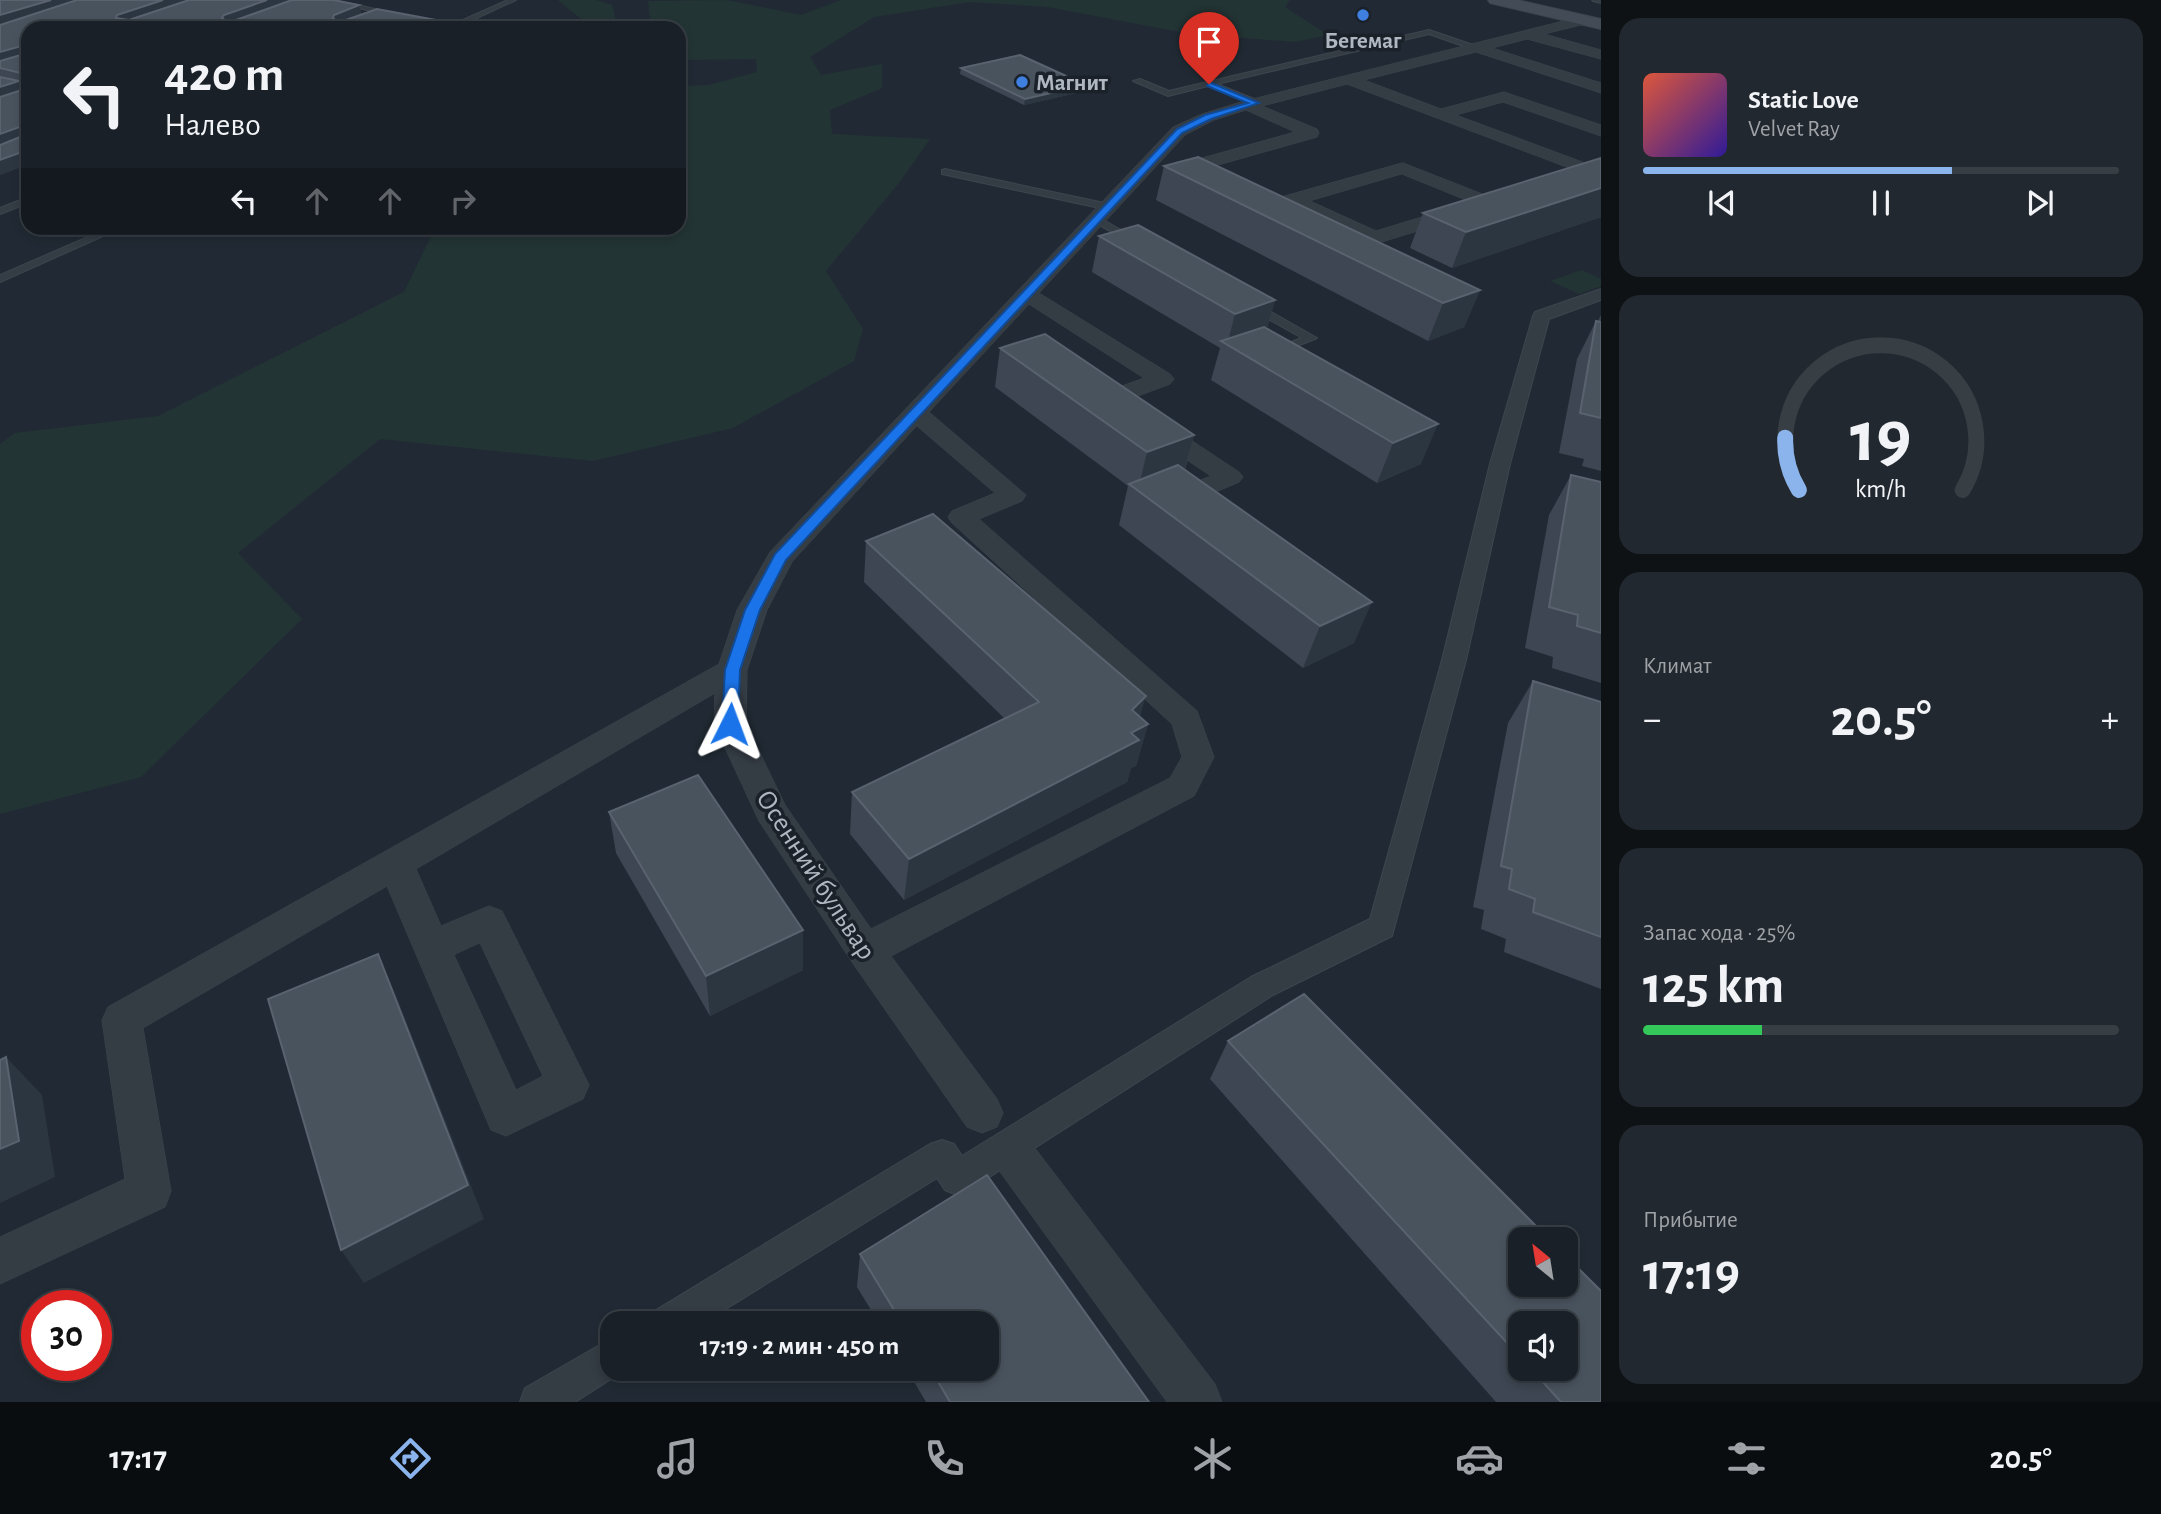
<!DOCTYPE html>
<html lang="ru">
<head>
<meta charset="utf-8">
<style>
  body { margin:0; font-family:"Alegreya Sans",sans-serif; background:#22282f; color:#f1f3f6; height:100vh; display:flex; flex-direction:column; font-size:26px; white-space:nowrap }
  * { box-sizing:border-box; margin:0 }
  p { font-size:23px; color:#9fa3a7 }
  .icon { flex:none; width:38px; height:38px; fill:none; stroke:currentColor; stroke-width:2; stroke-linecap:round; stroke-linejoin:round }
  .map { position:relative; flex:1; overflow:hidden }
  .sheet { display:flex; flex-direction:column; gap:18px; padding:18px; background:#0e1215; width:560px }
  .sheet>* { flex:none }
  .guide { position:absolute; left:21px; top:21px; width:665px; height:214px; border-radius:21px; box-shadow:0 4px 10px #0003,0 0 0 2px #373e44; background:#192027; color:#f1f3f6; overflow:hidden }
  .needle { width:46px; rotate:330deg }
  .fabs { position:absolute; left:1508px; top:1227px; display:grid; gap:14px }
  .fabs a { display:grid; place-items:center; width:70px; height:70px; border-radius:14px; background:#192027; box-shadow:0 4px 10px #0003,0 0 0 2px #373e44; font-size:35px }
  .speed { position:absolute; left:21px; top:1290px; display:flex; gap:14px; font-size:35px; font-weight:700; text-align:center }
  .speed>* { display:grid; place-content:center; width:91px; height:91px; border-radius:50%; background:#192027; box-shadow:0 4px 10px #0003,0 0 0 2px #373e44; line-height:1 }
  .speed .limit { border:10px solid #d22; background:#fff; color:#111 }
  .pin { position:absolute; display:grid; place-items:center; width:60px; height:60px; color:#fff; margin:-72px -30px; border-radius:50% 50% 50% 0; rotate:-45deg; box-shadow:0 0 7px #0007 }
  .pin .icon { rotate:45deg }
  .me { position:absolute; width:77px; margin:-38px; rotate:3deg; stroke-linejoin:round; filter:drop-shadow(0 0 5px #0008) }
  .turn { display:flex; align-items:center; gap:24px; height:147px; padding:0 28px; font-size:32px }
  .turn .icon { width:91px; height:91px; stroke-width:2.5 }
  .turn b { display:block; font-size:49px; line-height:60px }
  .lanes { display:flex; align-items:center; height:66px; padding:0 28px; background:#0003; justify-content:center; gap:35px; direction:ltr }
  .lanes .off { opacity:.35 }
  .big { font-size:52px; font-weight:700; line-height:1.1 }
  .sheet .card { flex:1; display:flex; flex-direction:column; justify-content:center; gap:10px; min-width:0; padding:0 24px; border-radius:21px; background:#22282f }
  .sheet .dial { align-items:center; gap:0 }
  .dial svg { height:182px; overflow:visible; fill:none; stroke:#373e44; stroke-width:7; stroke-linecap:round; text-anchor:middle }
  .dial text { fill:#f1f3f6; stroke:none }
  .song { display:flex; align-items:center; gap:21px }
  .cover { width:84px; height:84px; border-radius:10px; background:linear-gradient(135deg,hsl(10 70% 55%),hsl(250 70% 35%)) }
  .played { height:7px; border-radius:4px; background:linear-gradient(90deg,#8ab4eb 65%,#373e44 65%) }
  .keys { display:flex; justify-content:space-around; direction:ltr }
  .heat { display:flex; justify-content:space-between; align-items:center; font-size:38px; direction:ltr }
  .charge { height:10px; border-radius:5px; background:linear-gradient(90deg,#34c759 25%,#373e44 0) }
  .trip { position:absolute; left:600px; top:1311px; width:399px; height:70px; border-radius:21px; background:#192027; box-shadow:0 4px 10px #0003,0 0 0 2px #373e44; font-weight:700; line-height:70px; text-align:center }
  .dock { display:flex; height:112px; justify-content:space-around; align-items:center; background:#0a0d10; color:#9fa3a7 }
  .dock .icon { width:49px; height:49px }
  .dock .on { color:#8ab4eb }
  .dock b { font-size:32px; color:#f1f3f6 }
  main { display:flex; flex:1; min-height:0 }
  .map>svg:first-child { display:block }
  .green { fill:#233435 }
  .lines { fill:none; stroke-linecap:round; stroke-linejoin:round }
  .service-casing { stroke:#3e454e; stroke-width:2 }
  .pedestrian-casing { stroke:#3e454e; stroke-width:2 }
  .minor-casing { stroke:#3e454e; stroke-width:1 }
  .secondary-casing { stroke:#3e454e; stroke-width:2 }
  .service { fill:#343c44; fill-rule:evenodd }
  .pedestrian { fill:#343c44; fill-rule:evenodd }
  .minor { fill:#343c44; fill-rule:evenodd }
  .secondary { fill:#434b57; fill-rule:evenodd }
  .wall { fill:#3d4652; fill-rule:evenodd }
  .shaded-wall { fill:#2c3641 }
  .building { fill:#49535e; stroke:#59626e; stroke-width:2 }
  .route { fill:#1a73e8; stroke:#114b97; stroke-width:2 }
  .shop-dot { fill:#3f7fe0; stroke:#1a2129; stroke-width:2.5 }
  .labels { text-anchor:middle; stroke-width:7; stroke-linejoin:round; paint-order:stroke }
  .far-poi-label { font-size:23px; font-weight:bold; fill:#afb7c1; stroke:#1a2129 }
  .street-label { font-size:28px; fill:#afb7c1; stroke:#1a2129 }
</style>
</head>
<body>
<main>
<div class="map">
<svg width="1601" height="1402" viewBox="0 0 1601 1402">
  <rect width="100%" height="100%" fill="#212a34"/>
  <g class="green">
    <polygon points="558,0 596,0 612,5 618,28 592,28"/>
    <polygon points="727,0 801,15 841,0 1290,0 1285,7 1328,35 1295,42 1191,34 1047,7 970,2 874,17 810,57 821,75 882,64 882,88 830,110 832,134 930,139 899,183 826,271 863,329 854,361 733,428 593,461 380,439 238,553 302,619 141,777 0,814 0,444 15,433 158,416 404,292 435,228 679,228 679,86 709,85 757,72 756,59 686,60 679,54 679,28 651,28 648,1"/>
    <polygon points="1582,270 1601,279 1601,286 1579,294 1550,281"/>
  </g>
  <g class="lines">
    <defs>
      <g id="service">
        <polygon points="322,0 335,0 397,14 394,16"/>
        <polygon points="508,0 516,0 457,27 437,23 440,21 454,24"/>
        <polygon points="1592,0 1601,0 1601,3 1593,1"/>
        <polygon points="1429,30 1479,47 1472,49 1429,34 1217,84 1259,101 1256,105 1208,86 1168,96 1133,81 1140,79 1169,91"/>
        <polygon points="0,80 28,87 28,91 0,84"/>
        <polygon points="945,169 1109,204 1114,207 1109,210 942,174 942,170"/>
        <polygon points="28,197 28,203 0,214 0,208"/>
        <polygon points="1094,218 1100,218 1140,241 1132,243 1094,222"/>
        <polygon points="109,228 121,228 0,282 0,275"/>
        <polygon points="1249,304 1257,304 1317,338 1280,353 1272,353 1272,349 1302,338 1249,308"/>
      </g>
      <g id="pedestrian">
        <polygon points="1601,289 1601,300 1549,319 1510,464 1466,660 1392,936 1273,995 969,1190 957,1195 945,1190 937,1178 703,1323 650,1323 656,1310 930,1144 942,1140 954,1144 962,1156 1251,977 1370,919 1442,660 1490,464 1533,316 1535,312"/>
        <polygon points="612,1338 612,1368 625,1370 575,1402 520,1402 525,1388"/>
      </g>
      <g id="minor">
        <path d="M1584,16L1589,17V23L1544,34L1601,50V59L1527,39L1492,48L1601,83V93L1476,52L1364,80L1441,109L1504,92L1601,125V136L1503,102L1456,115L1601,169V180L1347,84L1262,106L1317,129L1319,133L1317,137L1186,174H1174L1171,170L1174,166L1295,132L1246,110L1214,120L1185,135L1039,293L1170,374L1174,379L1170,384L1119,403H1103L1099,398L1103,393L1144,378L1029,304L929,412L1026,495L1022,501L979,519L1197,711L1214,757L1194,796L891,956L997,1099L1003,1113L997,1127L982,1133L967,1127L852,962L759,821L714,724L715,693L416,869L441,926L489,906L502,911L589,1085L583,1099L506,1136L491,1130L387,886L143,1028L171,1191L165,1207L0,1284V1237L125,1179L102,1020L108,1007L719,664L737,610L770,552L1173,127L1202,114L1241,102ZM917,426L995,493L952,511L948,517L952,523L1172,724L1182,757L1170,778L871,929L785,805L746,724L747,670L767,610L792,562ZM480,943L543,1076L516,1090L454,955Z"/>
        <path d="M1403,163L1495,199L1497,203L1495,207L1375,244L1292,206L1261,215L1252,209L1254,205ZM1402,174L1471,202L1376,231L1310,201Z"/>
        <path d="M1156,421L1165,423L1239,472L1243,477L1239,482L1211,494L1225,508L1221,514C1204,518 1189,507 1179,493L1183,487L1211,476L1147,433L1144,428L1147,423Z"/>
        <polygon points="1013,1133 1028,1139 1215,1384 1222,1402 1167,1402 998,1169 991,1154 998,1139"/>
      </g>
      <polygon id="secondary" points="1488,0 1517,0 1601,19 1601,29 1490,3"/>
    </defs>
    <use href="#service" class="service-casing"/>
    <use href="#pedestrian" class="pedestrian-casing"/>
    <use href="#minor" class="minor-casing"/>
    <use href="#secondary" class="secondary-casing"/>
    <use href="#service" class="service"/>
    <use href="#pedestrian" class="pedestrian"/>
    <use href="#minor" class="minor"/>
    <use href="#secondary" class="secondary"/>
  </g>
  <g class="wall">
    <path d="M0,0L359,5L361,14L479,28H28V164L0,175ZM20,83L25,84V89L23,90Z"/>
    <polygon points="961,68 1086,85 1085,91 1024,105 960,74"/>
    <polygon points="1601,158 1601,217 1452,268 1410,248 1423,213"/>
    <polygon points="1164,166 1480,290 1464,327 1428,341 1156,200"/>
    <polygon points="1099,236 1275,300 1267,328 1421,464 1377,483 1211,380 1220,348 1092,272"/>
    <polygon points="1601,315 1601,471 1582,466 1584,459 1559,453 1577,359 1596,321 1598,321"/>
    <polygon points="1000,348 1194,435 1185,470 1354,643 1303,668 1119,525 1128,486 995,387"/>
    <polygon points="1571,475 1601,482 1601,683 1552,668 1553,657 1525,648 1549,515"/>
    <polygon points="866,541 1140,717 1148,724 1136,766 1131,768 1127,782 904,900 850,834 852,792 1005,719 864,582"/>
    <polygon points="1533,681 1601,702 1601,989 1504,952 1506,939 1481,929 1484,910 1473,907 1508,723"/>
    <polygon points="609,812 803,970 710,1016 616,853"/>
    <path d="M1304,994L1549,1239H1521V1284H1566V1256L1601,1291V1402H1496L1210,1079L1228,1041ZM1521,1323H1566V1368H1521Z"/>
    <polygon points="860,1254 1149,1402 926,1402 906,1368 987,1368 987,1323 879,1323 857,1287"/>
  </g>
  <g class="shaded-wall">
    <polygon points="51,0 88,0 0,27 0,15"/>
    <polygon points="163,0 196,0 121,26 116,18 117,15"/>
    <polygon points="267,0 293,0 227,26 222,18 224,15"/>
    <polygon points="359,5 362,15 337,26 333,18 334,15"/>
    <polygon points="25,45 28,52 0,64 0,52"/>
    <polygon points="19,81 24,93 0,100 0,87"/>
    <polygon points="1086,85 1085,91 1024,105 1025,99"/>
    <polygon points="22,126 27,138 0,148 0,134"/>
    <polygon points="27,150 28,153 28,164 0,175 0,160"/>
    <polygon points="1601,188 1601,217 1452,268 1466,232"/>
    <polygon points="1480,290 1464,327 1428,341 1443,303"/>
    <polygon points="1275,300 1264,338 1227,345 1235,314"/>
    <polygon points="1438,424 1421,464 1377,483 1393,443"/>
    <polygon points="1194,435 1183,475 1138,490 1147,452"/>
    <polygon points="1372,602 1354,643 1303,668 1320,626"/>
    <polygon points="1146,696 1136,730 1148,724 1136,766 1131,768 1127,782 904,900 909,859 1132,710"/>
    <polygon points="803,930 803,970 710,1016 706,976"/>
    <polygon points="378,954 395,993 484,1219 364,1283 341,1250"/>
    <polygon points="6,1057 42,1095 55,1177 0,1203 0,1149"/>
  </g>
  <g class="building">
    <polygon points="0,0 51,0 0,15"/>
    <polygon points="77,0 163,0 117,15 116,18 129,20 189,0 267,0 224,15 222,18 225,20 236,20 292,0 333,0 359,5 334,15 333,18 335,20 346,20 377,9 479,28 28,28 28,154 27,150 0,160 0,145 25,135 25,128 22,126 0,134 0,97 25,89 25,74 0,68 0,61 24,54 25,45 0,52 0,25"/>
    <polygon points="1020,55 1086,85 1025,99 961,68"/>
    <polygon points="0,77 19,81 0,87"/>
    <polygon points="1198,157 1480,290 1443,303 1164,166"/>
    <polygon points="1601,158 1601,188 1466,232 1423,213"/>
    <polygon points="1138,225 1275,300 1235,314 1099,236"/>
    <polygon points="1596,321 1601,322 1601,418 1580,413"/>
    <polygon points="1264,327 1438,424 1393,443 1221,341"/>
    <polygon points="1045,334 1194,435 1147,452 1000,348"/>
    <polygon points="1178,465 1372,602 1320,626 1129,484"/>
    <polygon points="1571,475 1601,482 1601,633 1577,626 1578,615 1549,607"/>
    <polygon points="933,514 1146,696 1132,710 1148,724 1131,733 1139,740 909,859 852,792 1039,702 866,541"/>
    <polygon points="1533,681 1601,702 1601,937 1533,912 1535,899 1509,889 1512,869 1501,866"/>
    <polygon points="698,775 803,930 706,976 609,812"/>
    <polygon points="378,954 468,1185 341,1250 268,999"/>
    <polygon points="1304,994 1549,1239 1521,1239 1521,1284 1566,1284 1566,1256 1601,1291 1601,1402 1561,1402 1530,1368 1566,1368 1566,1323 1521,1323 1521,1358 1228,1041"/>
    <polygon points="6,1057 19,1141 0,1149 0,1060"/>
    <polygon points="987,1175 1149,1402 950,1402 930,1368 987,1368 987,1323 902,1323 860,1254"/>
  </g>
  <polygon class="route" points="1209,82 1259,103 1211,119 1182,133 786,560 760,610 740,670 738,724 736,728 724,728 722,724 725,670 745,610 775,554 1177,129 1205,115 1248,103 1207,86"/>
  <g class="shop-dot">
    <circle cx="1363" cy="15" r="7"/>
    <circle cx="1022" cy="82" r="7"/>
  </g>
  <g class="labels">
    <g class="far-poi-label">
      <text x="1363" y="48">Бегемаг</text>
      <text x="1036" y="90" text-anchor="start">Магнит</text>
    </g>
    <g class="street-label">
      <text transform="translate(817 874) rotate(57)" y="10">Осенний бульвар</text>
    </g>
  </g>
</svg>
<div class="fabs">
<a><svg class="needle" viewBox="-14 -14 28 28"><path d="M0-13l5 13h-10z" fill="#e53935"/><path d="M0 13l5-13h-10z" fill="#9fa3a7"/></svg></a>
<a><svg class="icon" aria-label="sound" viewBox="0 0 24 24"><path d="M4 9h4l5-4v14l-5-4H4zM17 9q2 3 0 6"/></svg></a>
</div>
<div class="speed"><div class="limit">30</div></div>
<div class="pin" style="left:1209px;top:84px;background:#d93025"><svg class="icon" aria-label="arrive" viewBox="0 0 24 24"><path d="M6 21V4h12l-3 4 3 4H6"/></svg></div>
<svg class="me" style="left:730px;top:724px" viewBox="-20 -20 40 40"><path d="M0-17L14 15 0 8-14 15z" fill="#1a73e8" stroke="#fff" stroke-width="4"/></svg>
<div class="trip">17:19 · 2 мин · 450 m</div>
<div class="guide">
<div class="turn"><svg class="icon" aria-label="left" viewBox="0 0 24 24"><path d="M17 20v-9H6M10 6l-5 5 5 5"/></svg><div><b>420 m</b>Налево</div></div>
<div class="lanes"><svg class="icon" aria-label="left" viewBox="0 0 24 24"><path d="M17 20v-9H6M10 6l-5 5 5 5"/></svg><svg class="icon off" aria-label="ahead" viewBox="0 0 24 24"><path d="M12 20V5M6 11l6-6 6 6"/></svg><svg class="icon off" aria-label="ahead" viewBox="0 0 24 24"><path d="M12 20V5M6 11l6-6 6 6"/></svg><svg class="icon off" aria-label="right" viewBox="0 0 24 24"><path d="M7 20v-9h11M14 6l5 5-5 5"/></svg></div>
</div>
</div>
<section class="sheet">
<div class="card">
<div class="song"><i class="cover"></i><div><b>Static Love</b><p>Velvet Ray</p></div></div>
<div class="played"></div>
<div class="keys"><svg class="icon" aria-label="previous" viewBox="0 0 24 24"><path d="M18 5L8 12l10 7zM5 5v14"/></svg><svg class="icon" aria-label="pause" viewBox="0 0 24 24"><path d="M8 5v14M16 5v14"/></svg><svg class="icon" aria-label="next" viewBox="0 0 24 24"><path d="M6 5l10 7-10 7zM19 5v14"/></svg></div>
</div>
<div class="card dial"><svg viewBox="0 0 100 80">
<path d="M14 69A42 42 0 1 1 86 69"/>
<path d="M14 69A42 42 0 0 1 8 46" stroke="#8ab4eb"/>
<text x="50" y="56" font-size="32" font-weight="700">19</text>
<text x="50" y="72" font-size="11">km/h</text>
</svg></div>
<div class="card"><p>Климат</p>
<div class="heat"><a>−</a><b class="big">20.5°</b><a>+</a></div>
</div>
<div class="card"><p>Запас хода · 25%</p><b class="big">125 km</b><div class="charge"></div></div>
<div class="card"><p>Прибытие</p><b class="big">17:19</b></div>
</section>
</main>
<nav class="dock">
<b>17:17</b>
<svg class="icon on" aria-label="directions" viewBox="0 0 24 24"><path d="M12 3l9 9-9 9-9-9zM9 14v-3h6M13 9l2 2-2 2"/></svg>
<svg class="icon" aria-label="music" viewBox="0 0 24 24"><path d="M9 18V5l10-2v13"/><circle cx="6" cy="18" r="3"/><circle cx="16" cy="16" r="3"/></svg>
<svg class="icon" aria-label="phone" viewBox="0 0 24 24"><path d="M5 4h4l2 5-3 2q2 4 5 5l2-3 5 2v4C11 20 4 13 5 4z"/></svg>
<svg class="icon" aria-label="climate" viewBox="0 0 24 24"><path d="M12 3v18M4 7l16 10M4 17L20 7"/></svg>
<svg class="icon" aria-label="car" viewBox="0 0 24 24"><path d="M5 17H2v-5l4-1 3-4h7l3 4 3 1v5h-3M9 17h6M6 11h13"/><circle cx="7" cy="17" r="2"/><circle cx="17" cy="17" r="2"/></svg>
<svg class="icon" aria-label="filters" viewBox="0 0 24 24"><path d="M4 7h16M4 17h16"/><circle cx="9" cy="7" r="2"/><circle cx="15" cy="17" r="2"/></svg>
<b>20.5°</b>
</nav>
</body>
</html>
